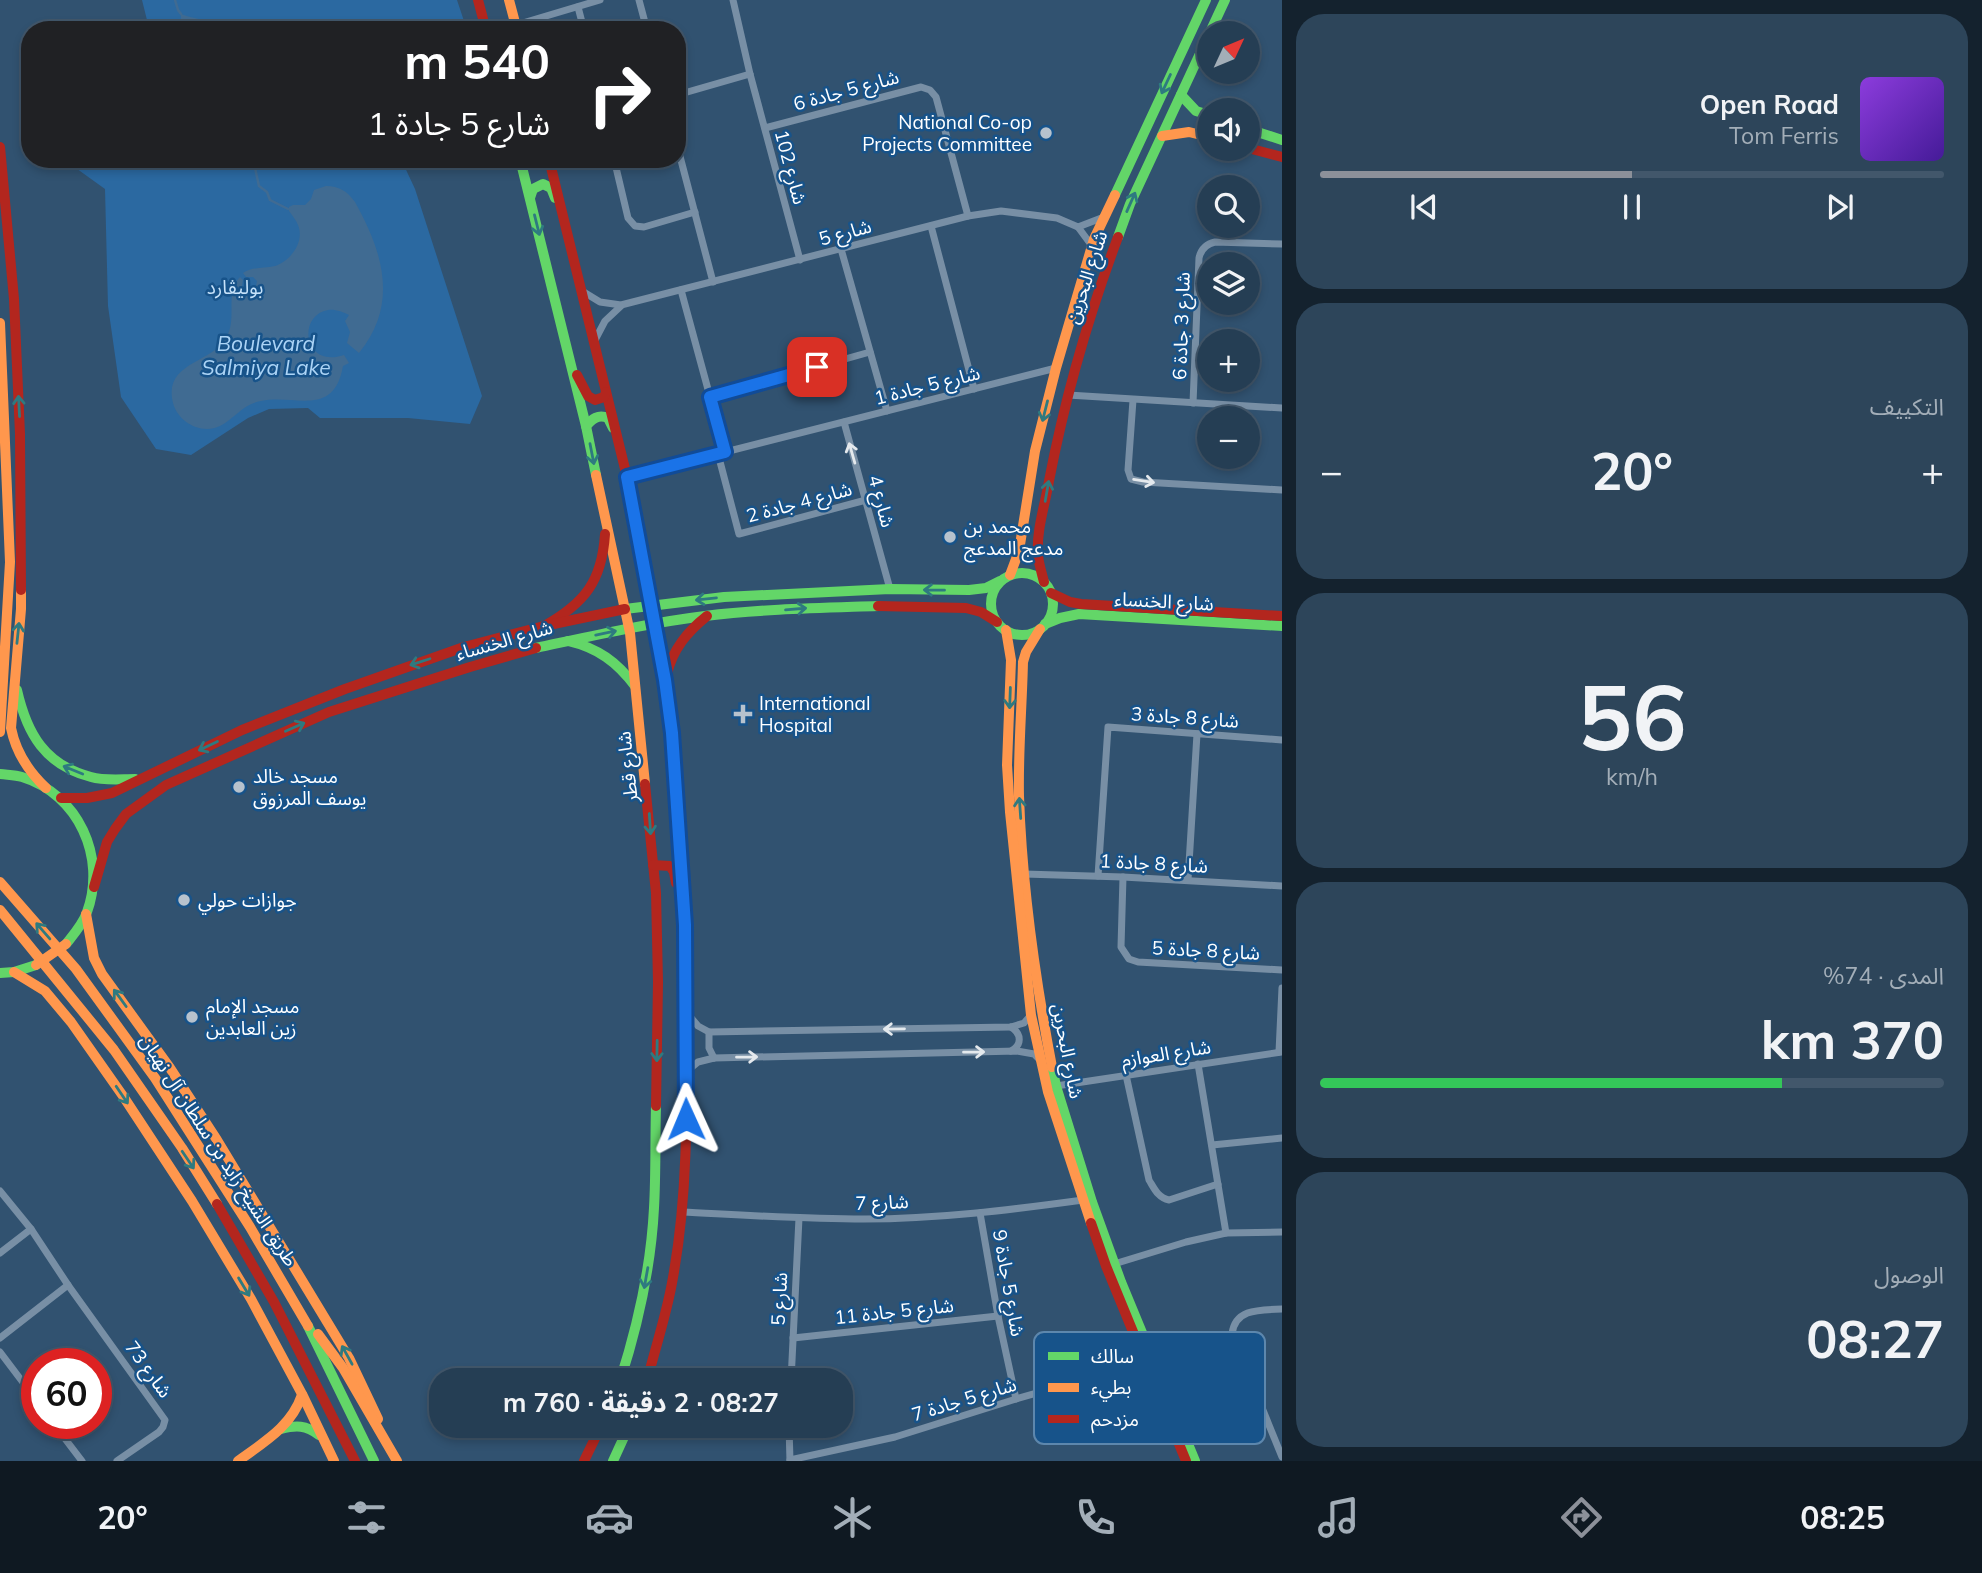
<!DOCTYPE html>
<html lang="ar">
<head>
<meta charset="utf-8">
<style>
  body { margin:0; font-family:Mulish,"Noto Sans Arabic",sans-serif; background:#2d455a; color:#f1f3f6; direction:rtl; height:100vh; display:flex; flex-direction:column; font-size:26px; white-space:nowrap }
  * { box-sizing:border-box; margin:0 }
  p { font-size:23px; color:#a3aeb8 }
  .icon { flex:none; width:38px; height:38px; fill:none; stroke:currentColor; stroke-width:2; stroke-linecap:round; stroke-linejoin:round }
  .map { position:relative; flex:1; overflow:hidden; direction:ltr }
  .panel { display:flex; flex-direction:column; gap:14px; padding:14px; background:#14222e; width:700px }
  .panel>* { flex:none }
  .banner { position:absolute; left:21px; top:21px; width:665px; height:147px; border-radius:28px; box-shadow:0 4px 10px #0003,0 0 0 2px #42576b; direction:rtl; background:#202124; color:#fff; overflow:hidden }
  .needle { width:46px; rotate:46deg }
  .fabs { position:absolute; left:1197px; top:21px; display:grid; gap:14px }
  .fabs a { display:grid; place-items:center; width:63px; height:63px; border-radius:50%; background:#253e54; box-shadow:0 4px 10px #0003,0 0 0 2px #42576b; font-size:35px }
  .speed { position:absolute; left:21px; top:1348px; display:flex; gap:14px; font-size:35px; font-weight:700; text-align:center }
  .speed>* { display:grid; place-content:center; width:91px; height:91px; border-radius:50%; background:#253e54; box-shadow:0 4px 10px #0003,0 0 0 2px #42576b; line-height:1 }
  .speed .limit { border:10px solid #d22; background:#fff; color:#111 }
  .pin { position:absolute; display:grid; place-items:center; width:60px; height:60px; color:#fff; margin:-30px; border-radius:14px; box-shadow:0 4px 10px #0006 }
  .me { position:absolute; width:77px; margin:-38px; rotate:359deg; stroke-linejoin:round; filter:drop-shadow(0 0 5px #0008) }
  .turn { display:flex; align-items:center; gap:24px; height:147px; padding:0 21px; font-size:32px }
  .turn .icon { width:91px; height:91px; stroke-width:2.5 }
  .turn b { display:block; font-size:49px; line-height:60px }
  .big { font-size:52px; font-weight:700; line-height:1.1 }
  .panel .tile { flex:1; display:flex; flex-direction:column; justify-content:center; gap:10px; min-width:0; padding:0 24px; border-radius:28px; background:#2d455a }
  .panel .dial { align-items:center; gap:0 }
  .dial b { font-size:91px; line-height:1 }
  .song { display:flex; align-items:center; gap:21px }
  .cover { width:84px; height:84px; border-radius:10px; background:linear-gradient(135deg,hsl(270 70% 55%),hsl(260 70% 35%)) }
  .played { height:7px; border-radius:4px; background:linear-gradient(90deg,#8c9099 50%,#42576b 50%) }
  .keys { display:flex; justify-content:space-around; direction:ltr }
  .heat { display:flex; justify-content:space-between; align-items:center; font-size:38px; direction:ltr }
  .charge { height:10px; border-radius:5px; background:linear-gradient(90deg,#34c759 74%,#42576b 0) }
  .trip { position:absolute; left:429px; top:1368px; width:424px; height:70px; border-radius:28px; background:#253e54; box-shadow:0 4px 10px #0003,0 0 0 2px #42576b; font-weight:700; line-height:70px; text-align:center; direction:rtl }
  .dock { display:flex; height:112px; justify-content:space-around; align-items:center; background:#0f1922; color:#a3aeb8 }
  .dock .icon { width:49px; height:49px }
  .dock .current { color:#8c9099 }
  .dock b { font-size:32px; color:#f1f3f6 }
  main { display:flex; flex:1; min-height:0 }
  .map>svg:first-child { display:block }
  .green { fill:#2b69a1 }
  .water { fill:#406b92 }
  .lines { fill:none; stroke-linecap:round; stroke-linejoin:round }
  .stream { stroke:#406b92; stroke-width:2.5 }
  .street { stroke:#788fa5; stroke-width:7 }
  .fast { stroke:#63d668; stroke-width:10 }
  .slow { stroke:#ff974d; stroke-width:10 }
  .jam { stroke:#b3261e; stroke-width:10 }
  .slow-bridge { stroke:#ff974d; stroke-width:10 }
  .oneway { stroke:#2e7a80 }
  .oneway2 { stroke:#e4e9ed }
  .route-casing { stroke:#114b97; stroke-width:18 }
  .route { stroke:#1a73e8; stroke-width:12 }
  .poi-dot { fill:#b7c2cd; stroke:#17538a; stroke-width:2.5 }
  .labels { text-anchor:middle; stroke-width:5; stroke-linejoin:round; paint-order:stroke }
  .street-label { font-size:19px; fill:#fff; stroke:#17538a }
  .poi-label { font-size:19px; fill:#fff; stroke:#17538a; text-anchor:start }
  .park-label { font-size:19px; fill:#c6e2fa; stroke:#17538a }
  .water-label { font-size:21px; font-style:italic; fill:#acd4f6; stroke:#17538a }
  .key { fill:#17538a; stroke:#5d87ad; stroke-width:2 }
  .key-label { font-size:19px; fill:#fff }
</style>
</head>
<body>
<main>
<section class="panel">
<div class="tile">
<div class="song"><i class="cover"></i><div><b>Open Road</b><p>Tom Ferris</p></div></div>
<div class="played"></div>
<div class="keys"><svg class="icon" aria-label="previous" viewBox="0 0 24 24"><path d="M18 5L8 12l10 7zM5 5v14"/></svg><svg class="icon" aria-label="pause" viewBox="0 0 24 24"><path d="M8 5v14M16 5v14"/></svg><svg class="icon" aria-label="next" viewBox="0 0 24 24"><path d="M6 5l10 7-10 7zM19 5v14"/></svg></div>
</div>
<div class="tile"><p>التكييف</p>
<div class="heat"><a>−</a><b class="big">20°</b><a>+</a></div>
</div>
<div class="tile dial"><b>56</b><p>km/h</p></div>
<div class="tile"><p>المدى · 74%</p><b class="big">370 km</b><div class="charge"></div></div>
<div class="tile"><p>الوصول</p><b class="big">08:27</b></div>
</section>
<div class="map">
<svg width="1282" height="1461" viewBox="0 0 1282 1461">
  <rect width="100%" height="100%" fill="#315270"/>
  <g class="green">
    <polygon points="142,0 457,0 467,30 143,30 149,28"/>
    <polygon points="72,159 401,159 415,189 482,396 470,424 408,418 320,418 308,408 269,409 248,418 191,455 156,449 121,397 108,306 105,189 73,166"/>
  </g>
  <g class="water">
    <path d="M181,14C196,20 211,19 225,29L184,30L188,23L181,20Z"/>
    <path d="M326,186C339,186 347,191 355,202C383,252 399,304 359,353L347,343L350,332L345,321L349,315C343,312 335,309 328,310C297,315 303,369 344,355L349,363L343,366C334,418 295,394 261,401C243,404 235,418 220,426C201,435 178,422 173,403C163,362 211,364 226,338C238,318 224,294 240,277L243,280L242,286L246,290H252L256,286L257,281L253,277H246L243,273C254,266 264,269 275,266C291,261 305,241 298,225C296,220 292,215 289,211V207L293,205H305L311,199L314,190Z"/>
  </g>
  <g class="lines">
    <g class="stream">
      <polyline points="175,0 178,10 181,14"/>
      <polyline points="253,159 259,186 267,192 270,200 288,209"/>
    </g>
    <g class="street">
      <polyline points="639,0 647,30"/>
      <polyline points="733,0 750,74 800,260"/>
      <polyline points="578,7 584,30"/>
      <polyline points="516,25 600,0"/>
      <polyline points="677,95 750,74"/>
      <polyline points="765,128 921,87 930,90 936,97 968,216"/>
      <polyline points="677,145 713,282"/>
      <polyline points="614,159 628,218 635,226 644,227 695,212"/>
      <polyline points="931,226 974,389"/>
      <polyline points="1078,227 1104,217"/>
      <polyline points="841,249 887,411"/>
      <polyline points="681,290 725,452"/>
      <polyline points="582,291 600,302 621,305 968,216 1001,211 1057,218 1078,227 1092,246"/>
      <polyline points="595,340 605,321 621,306"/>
      <polyline points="1068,395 1282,408"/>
      <polyline points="710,397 870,352"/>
      <polyline points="1133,400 1128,470 1131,479 1143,482 1282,490"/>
      <path d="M1193,403L1199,258C1201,249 1206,244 1215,242L1282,244"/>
      <polyline points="844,422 890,589"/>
      <polyline points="718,454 739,534 866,500"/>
      <polyline points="627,477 1056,368"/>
      <polyline points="1024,874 1123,877 1282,886"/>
      <polyline points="1098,876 1108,727 1282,740"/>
      <polyline points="1123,877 1121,947 1129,959 1138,962 1282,970"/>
      <polyline points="1188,880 1197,734"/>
      <polyline points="687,1013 698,1026 709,1032 1011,1027 1024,1023 1031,1015"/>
      <path d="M1011,1027C1022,1034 1022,1045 1011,1051"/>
      <polyline points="709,1032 709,1048 714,1058"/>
      <polyline points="1279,1052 1282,988"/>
      <polyline points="1198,1064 1226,1233"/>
      <polyline points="687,1071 698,1062 714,1058 1017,1051 1034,1054 1039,1059"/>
      <path d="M1126,1075L1149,1180C1154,1188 1158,1198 1169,1200L1218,1184"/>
      <polyline points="1056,1086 1282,1052"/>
      <polyline points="1212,1145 1282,1138"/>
      <polyline points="0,1191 31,1229 68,1285 165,1420 163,1427 159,1432 117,1461"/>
      <path d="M682,1212C742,1215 803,1219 864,1219C937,1219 1010,1210 1083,1200"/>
      <polyline points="980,1213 998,1316 1016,1399"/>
      <polyline points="0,1253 31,1229"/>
      <polyline points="1114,1264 1186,1242 1226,1233 1282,1232"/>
      <path d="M1282,1309C1261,1310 1235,1308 1232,1334L1282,1457"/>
      <polyline points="0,1338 68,1285"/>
      <polyline points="793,1338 998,1316"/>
      <polyline points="0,1352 37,1401"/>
      <polyline points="791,1381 799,1218"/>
      <polyline points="53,1423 82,1461"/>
      <polyline points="789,1426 790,1461"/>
      <polyline points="790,1460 895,1437 1016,1399 1146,1362"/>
    </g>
    <g class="fast">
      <polyline points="1181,95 1196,111 1209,115"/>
      <polyline points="1248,129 1282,140"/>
      <polyline points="520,159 586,426 596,475"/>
      <polyline points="1115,195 1206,0"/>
      <polyline points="530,198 533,189 543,184 551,188 555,198"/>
      <polyline points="1118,237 1130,204 1225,0"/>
      <path d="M586,426C592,419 598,414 608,418L613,428"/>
      <circle cx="1022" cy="604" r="31"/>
      <polyline points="625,609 724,597 890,589 969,590 986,588 1000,581"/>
      <polyline points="1045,624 1060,618 1079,614 1282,626"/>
      <path d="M568,641C598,648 617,662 635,686"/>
      <path d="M536,648C592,636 648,623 705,616C762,609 820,608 878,606"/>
      <path d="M17,690C27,734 45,765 91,777C105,781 121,779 135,779"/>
      <path d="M0,774C7,775 15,775 22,777C78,794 107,857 87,912C83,924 74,934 66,944"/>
      <polyline points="0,973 14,972 36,965"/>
      <polyline points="1052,1067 1056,1086 1092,1202 1121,1282 1195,1461"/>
      <polyline points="308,1326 374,1461"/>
      <path d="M620,1381C638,1325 651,1267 654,1208C656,1174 655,1140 656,1106"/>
      <path d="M281,1429C296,1425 306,1425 319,1435"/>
      <polyline points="613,1461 629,1426"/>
    </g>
    <g class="slow">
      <polyline points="509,0 517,30"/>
      <polyline points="1162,136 1189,132 1209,137"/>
      <polyline points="0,323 10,562 0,732"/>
      <polyline points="596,475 630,633 645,784"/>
      <polyline points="642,557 665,680 672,733 685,925 686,1028"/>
      <polyline points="1010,575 1019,551 1035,451 1056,368 1094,239 1115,195"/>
      <path d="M21,590V609L11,728C16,753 28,771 46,788"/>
      <path d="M1040,629L1026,652L1023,662C1022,706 1018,752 1019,796C1022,886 1035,978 1052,1067"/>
      <polyline points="1006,630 1011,660 1007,765 1010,812 1031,1015 1048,1092 1091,1223"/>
      <polyline points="0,882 76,969 155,1078 250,1227 308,1326"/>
      <polyline points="0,910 114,1050 182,1148 217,1204"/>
      <polyline points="86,914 94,958 102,974 170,1068 217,1140 349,1358 378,1419"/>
      <polyline points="14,972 45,991 71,1022 123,1096 192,1201 251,1299 302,1394 334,1461"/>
      <polyline points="318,1334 343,1368 397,1461"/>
      <path d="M238,1461C264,1442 291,1427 302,1395"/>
    </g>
    <g class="jam">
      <polyline points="478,0 486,30"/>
      <polyline points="0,147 14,299 20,434 21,590"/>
      <polyline points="1248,148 1282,157"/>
      <polyline points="526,159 536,165 546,159"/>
      <polyline points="549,159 627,477 642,557"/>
      <polyline points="577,375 588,396 595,400 604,397 606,392"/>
      <path d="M1044,582C1042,574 1039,564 1038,556C1036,531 1045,505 1049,481C1065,398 1088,317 1118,237"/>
      <polyline points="1051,593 1070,602 1081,604 1282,616"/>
      <polyline points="878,606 966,608 981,612 997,622"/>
      <path d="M544,626C585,603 602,581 605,534"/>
      <path d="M667,674C673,649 687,632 707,616"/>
      <polyline points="645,784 656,893 658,982 656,1106"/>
      <polyline points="61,798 87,798 112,793 242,730 345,689 464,647 544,626 625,609"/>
      <polyline points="653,865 670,866 674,872 676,883"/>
      <polyline points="94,887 107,842 115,829 126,814 166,785 329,712 470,667 536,648"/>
      <polyline points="217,1204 274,1302 355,1461"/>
      <polyline points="1091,1223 1106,1266 1186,1461"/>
      <path d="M647,1381C655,1349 666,1316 672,1283C688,1198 687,1113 686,1028"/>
      <polyline points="584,1461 601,1426"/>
    </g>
    <polyline class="slow-bridge" points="36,965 66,944"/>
  </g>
  <defs><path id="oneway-shaft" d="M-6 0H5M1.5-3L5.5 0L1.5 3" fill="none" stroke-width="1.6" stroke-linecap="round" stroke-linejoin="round" transform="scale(1.75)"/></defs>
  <g class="oneway">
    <use href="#oneway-shaft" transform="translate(1166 84) rotate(115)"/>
    <use href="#oneway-shaft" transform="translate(1131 202) rotate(-66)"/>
    <use href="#oneway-shaft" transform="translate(537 225) rotate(76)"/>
    <use href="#oneway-shaft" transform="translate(19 406) rotate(-93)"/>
    <use href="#oneway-shaft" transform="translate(1045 411) rotate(104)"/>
    <use href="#oneway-shaft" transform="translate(592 454) rotate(79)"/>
    <use href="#oneway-shaft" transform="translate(1047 491) rotate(-80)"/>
    <use href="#oneway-shaft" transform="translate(934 590) rotate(-179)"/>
    <use href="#oneway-shaft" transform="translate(706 599) rotate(174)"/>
    <use href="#oneway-shaft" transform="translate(796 609) rotate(-5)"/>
    <use href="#oneway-shaft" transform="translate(18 633) rotate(-84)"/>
    <use href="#oneway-shaft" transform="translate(606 633) rotate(-12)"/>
    <use href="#oneway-shaft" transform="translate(420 662) rotate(162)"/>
    <use href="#oneway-shaft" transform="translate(1010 698) rotate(92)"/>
    <use href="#oneway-shaft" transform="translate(295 727) rotate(-24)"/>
    <use href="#oneway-shaft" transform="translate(208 746) rotate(155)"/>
    <use href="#oneway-shaft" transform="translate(73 770) rotate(-158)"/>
    <use href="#oneway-shaft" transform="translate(1020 808) rotate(-94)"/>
    <use href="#oneway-shaft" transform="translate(650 824) rotate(86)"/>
    <use href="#oneway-shaft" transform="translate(43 931) rotate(-131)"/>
    <use href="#oneway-shaft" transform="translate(120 998) rotate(-126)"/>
    <use href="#oneway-shaft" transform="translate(657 1051) rotate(91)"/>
    <use href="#oneway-shaft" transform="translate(122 1095) rotate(56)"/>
    <use href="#oneway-shaft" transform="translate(188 1160) rotate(56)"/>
    <use href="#oneway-shaft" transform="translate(646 1278) rotate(100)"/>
    <use href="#oneway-shaft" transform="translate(244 1287) rotate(59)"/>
    <use href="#oneway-shaft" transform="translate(347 1355) rotate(-119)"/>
  </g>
  <g class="oneway2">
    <use href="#oneway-shaft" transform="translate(852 453) rotate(-106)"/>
    <use href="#oneway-shaft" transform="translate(1144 481) rotate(9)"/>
    <use href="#oneway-shaft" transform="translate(894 1029) rotate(179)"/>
    <use href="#oneway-shaft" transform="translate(974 1052) rotate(-1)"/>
    <use href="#oneway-shaft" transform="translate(747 1057) rotate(-1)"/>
  </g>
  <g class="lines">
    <defs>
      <polyline id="route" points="686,1119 685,925 672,733 665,680 627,477 725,452 710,397 817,367"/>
    </defs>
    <use href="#route" class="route-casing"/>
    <use href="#route" class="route"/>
  </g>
  <g class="poi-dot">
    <circle cx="1046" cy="133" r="7"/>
    <circle cx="950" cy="537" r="7"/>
    <path d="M739.5 703.5h7v7h7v7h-7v7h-7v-7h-7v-7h7z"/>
    <circle cx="239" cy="787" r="7"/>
    <circle cx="184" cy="900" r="7"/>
    <circle cx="192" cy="1017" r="7"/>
  </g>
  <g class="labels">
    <g class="street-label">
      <text transform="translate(846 90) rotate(-15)" y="7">شارع 5 جادة 6</text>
      <text transform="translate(791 167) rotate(75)" y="7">شارع 102</text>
      <text transform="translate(845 232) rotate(-15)" y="7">شارع 5</text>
      <text transform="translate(1086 277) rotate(-72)" y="7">شارع البحرين</text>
      <text transform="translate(1181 326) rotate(-88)" y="7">شارع 3 جادة 6</text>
      <text transform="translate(927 385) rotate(-14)" y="7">شارع 5 جادة 1</text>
      <text transform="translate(882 501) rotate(75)" y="7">شارع 4</text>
      <text transform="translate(799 502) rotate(-15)" y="7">شارع 4 جادة 2</text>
      <text transform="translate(1164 601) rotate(3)" y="7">شارع الخنساء</text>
      <text transform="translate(504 640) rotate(-16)" y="7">شارع الخنساء</text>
      <text transform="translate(1185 717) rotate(4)" y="7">شارع 8 جادة 3</text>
      <text transform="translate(627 767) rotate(-96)" y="7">شارع قطر</text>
      <text transform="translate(1154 863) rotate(3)" y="7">شارع 8 جادة 1</text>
      <text transform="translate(1206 950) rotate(3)" y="7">شارع 8 جادة 5</text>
      <text transform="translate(1068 1051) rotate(79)" y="7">شارع البحرين</text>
      <text transform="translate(1166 1053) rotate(-9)" y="7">شارع العوازم</text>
      <text transform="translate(219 1150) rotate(57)" y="7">طريق الشيخ زايد بن سلطان آل نهيان</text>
      <text transform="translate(882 1202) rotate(-2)" y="7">شارع 7</text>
      <text transform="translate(1009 1283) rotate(80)" y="7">شارع 5 جادة 9</text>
      <text transform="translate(779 1299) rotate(-87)" y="7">شارع 5</text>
      <text transform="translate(894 1311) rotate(-6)" y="7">شارع 5 جادة 11</text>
      <text transform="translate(149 1369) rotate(54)" y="7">شارع 73</text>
      <text transform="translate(964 1399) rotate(-17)" y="7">شارع 5 جادة 7</text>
    </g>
    <g class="poi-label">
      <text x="1032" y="129" text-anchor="end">National Co-op<tspan x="1032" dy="22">Projects Committee</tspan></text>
      <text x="964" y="533">محمد بن<tspan x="964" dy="22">مدعج المدعج</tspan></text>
      <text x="759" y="710">International<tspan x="759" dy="22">Hospital</tspan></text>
      <text x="253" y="783">مسجد خالد<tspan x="253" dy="22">يوسف المرزوق</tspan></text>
      <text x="198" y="907">جوازات حولي</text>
      <text x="206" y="1013">مسجد الإمام<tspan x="206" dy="22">زين العابدين</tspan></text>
    </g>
    <g class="park-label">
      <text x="235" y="294">بوليڤارد</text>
    </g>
    <g class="water-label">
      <text x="266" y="351">Boulevard<tspan x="266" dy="24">Salmiya Lake</tspan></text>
    </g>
  </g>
  <rect x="1034" y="1332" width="231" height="112" rx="10" class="key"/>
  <rect x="1048" y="1352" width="31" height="8" fill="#63d668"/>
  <rect x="1048" y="1383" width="31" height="9" fill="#ff974d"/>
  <rect x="1048" y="1415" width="31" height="8" fill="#b3261e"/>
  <g class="key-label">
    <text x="1091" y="1363">سالك</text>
    <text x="1091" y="1394">بطيء</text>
    <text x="1091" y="1426">مزدحم</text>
  </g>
</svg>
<div class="fabs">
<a><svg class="needle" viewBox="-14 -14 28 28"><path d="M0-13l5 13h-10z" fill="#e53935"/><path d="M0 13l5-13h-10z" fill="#a3aeb8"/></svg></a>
<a><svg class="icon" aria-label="sound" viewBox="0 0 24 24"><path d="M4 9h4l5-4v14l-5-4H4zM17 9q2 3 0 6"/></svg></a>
<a><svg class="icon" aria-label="search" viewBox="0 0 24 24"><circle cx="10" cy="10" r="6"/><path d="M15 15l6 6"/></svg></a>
<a><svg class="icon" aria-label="layers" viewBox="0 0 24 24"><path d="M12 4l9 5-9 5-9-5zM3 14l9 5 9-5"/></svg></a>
<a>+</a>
<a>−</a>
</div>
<div class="speed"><div class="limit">60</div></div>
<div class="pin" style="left:817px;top:367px;background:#d93025"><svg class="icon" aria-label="arrive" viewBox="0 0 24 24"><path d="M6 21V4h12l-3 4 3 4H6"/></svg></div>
<svg class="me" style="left:686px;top:1119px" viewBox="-20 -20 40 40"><path d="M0-17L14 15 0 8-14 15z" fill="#1a73e8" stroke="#fff" stroke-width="4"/></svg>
<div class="trip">08:27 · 2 دقيقة · 760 m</div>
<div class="banner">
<div class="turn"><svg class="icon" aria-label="right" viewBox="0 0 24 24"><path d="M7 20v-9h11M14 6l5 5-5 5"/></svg><div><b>540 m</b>شارع 5 جادة 1</div></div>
</div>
</div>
</main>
<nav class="dock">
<b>08:25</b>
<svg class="icon current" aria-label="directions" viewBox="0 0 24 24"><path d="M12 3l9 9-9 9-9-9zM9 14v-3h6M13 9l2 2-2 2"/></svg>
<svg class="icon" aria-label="music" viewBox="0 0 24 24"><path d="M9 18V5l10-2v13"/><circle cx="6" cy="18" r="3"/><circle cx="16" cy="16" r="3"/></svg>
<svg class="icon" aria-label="phone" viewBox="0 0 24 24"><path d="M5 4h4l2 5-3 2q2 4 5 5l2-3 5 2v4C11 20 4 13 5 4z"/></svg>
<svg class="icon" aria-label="climate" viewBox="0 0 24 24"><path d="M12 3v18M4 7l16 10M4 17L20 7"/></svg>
<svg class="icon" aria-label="car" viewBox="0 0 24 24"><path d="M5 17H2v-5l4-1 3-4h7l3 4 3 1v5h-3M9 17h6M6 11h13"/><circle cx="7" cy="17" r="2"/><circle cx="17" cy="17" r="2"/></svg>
<svg class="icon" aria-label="filters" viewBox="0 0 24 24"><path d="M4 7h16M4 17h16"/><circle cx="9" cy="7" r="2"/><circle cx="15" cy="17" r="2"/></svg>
<b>20°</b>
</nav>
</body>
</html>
